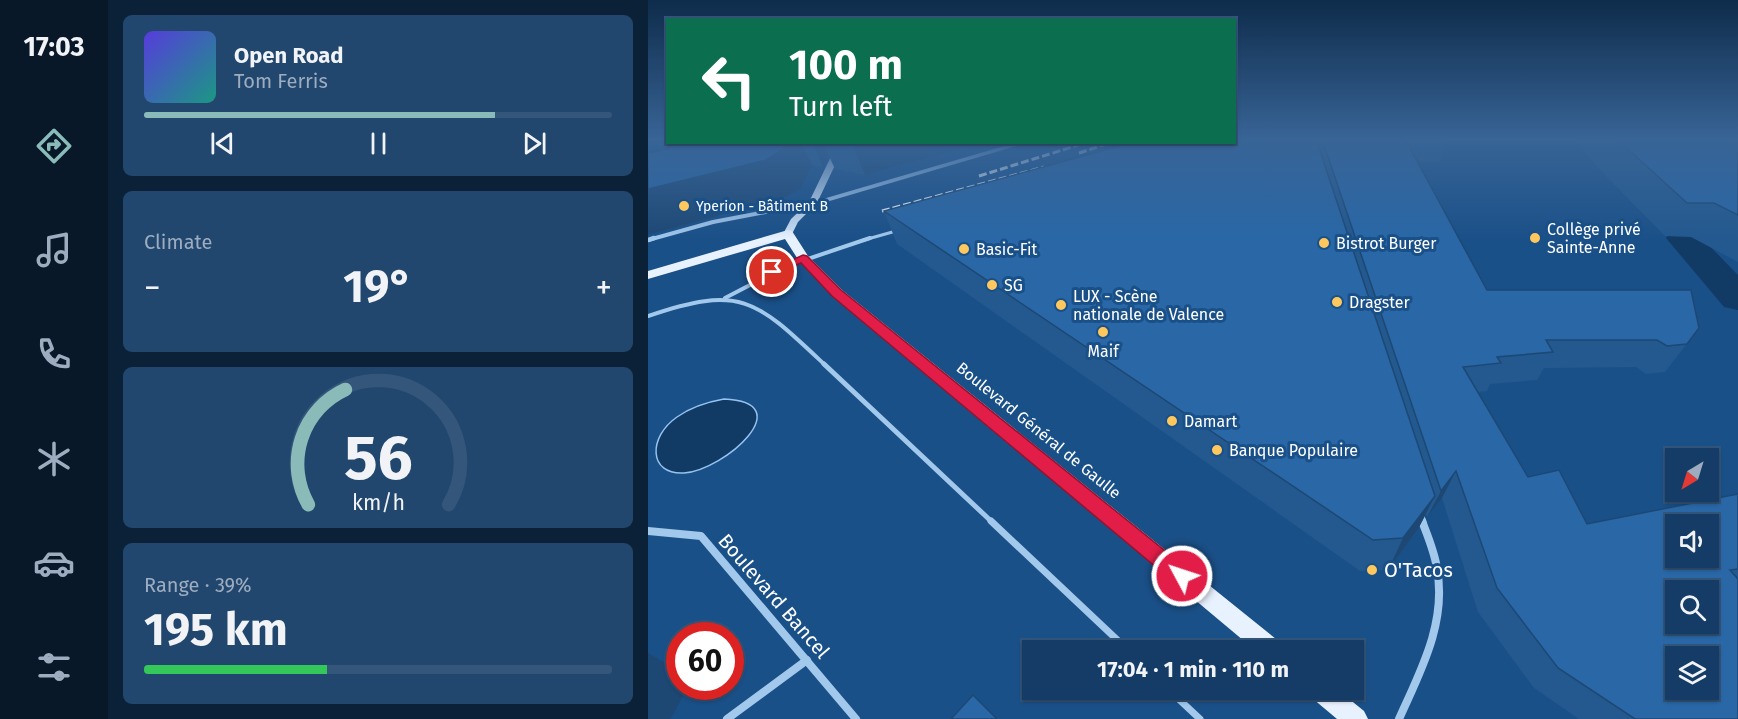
<!DOCTYPE html>
<html lang="en">
<head>
<meta charset="utf-8">
<style>
  body { margin:0; font-family:"Fira Sans",sans-serif; background:#21476f; color:#f1f3f6; height:100vh; display:flex; flex-direction:column; font-size:22px; white-space:nowrap }
  * { box-sizing:border-box; margin:0 }
  p { font-size:20px; color:#9dadbf }
  .icon { flex:none; width:33px; height:33px; fill:none; stroke:currentColor; stroke-width:2; stroke-linecap:round; stroke-linejoin:round }
  .map { position:relative; flex:1; overflow:hidden }
  .side { display:flex; flex-direction:column; gap:15px; padding:15px; background:#0b2138; width:540px }
  .side>* { flex:none }
  .top-card { position:absolute; left:18px; top:18px; width:570px; height:126px; border-radius:0px; box-shadow:0 2px 4px #0004,0 0 0 2px #33567a; background:#0b6e4f; color:#fff; overflow:hidden }
  .needle { width:39px; rotate:218deg }
  .tools { position:absolute; left:1017px; top:448px; display:grid; gap:12px }
  .tools a { display:grid; place-items:center; width:54px; height:54px; border-radius:0px; background:#143c66; box-shadow:0 2px 4px #0004,0 0 0 2px #33567a; font-size:30px }
  .speed { position:absolute; left:18px; top:622px; display:flex; gap:12px; font-size:30px; font-weight:700; text-align:center }
  .speed>* { display:grid; place-content:center; width:78px; height:78px; border-radius:50%; background:#143c66; box-shadow:0 2px 4px #0004,0 0 0 2px #33567a; line-height:1 }
  .speed .limit { border:9px solid #d22; background:#fff; color:#111 }
  .pin { position:absolute; display:grid; place-items:center; width:51px; height:51px; color:#fff; margin:-26px; border:3px solid #fff; border-radius:50%; box-shadow:0 2px 6px #0007 }
  .me { position:absolute; width:66px; margin:-33px; rotate:310deg; stroke-linejoin:round; filter:drop-shadow(0 0 4px #0008) }
  .turn { display:flex; align-items:center; gap:21px; height:126px; padding:0 24px; font-size:27px }
  .turn .icon { width:78px; height:78px; stroke-width:2.5 }
  .turn b { display:block; font-size:42px; line-height:51px }
  .big { font-size:45px; font-weight:700; line-height:1.1 }
  .side .card { flex:1; display:flex; flex-direction:column; justify-content:center; gap:9px; min-width:0; padding:0 21px; border-radius:9px; background:#21476f }
  .side .dial { align-items:center; gap:0 }
  .dial svg { height:156px; overflow:visible; fill:none; stroke:#33567a; stroke-width:7; stroke-linecap:round; text-anchor:middle }
  .dial text { fill:#f1f3f6; stroke:none }
  .song { display:flex; align-items:center; gap:18px }
  .cover { width:72px; height:72px; border-radius:9px; background:linear-gradient(135deg,hsl(250 70% 55%),hsl(170 70% 35%)) }
  .played { height:6px; border-radius:3px; background:linear-gradient(90deg,#8bbbb9 75%,#33567a 75%) }
  .keys { display:flex; justify-content:space-around; direction:ltr }
  .heat { display:flex; justify-content:space-between; align-items:center; font-size:33px; direction:ltr }
  .charge { height:9px; border-radius:4px; background:linear-gradient(90deg,#34c759 39%,#33567a 0) }
  .trip { position:absolute; left:374px; top:640px; width:342px; height:60px; border-radius:0px; background:#143c66; box-shadow:0 2px 4px #0004,0 0 0 2px #33567a; font-weight:700; line-height:60px; text-align:center }
  main { display:flex; flex:1; min-height:0 }
  .tabs { display:flex; flex-direction:column; width:108px; justify-content:space-around; align-items:center; background:#081829; color:#9dadbf }
  .tabs .icon { width:42px; height:42px }
  .tabs .on { color:#8bbbb9 }
  .tabs b { font-size:27px; color:#f1f3f6 }
  .map>svg:first-child { display:block }
  .water { fill:#113a65; stroke:#95c3ef; stroke-width:1.5 }
  .lines { fill:none; stroke-linecap:round; stroke-linejoin:round }
  .canal { fill:#113a65; fill-rule:evenodd }
  .service-far3 { stroke:#a2c8ec; stroke-width:3 }
  .service-far2 { stroke:#a2c8ec; stroke-width:4 }
  .service-far1 { stroke:#a2c8ec; stroke-width:5 }
  .service { stroke:#a2c8ec; stroke-width:7 }
  .pedestrian-far2 { stroke:#a2c8ec; stroke-width:4 }
  .pedestrian-far1 { stroke:#a2c8ec; stroke-width:4.5 }
  .pedestrian { stroke:#a2c8ec; stroke-width:8 }
  .minor-far1 { stroke:#a2c8ec; stroke-width:7 }
  .minor { stroke:#a2c8ec; stroke-width:8 }
  .tertiary { fill:#a2c8ec; fill-rule:evenodd }
  .secondary { fill:#cfe3f9; fill-rule:evenodd }
  .primary { fill:#e8f2ff; fill-rule:evenodd }
  .rail { stroke:#fff; stroke-width:3; stroke-dasharray:8 3; stroke-linecap:butt }
  .wall { fill:#23598f }
  .shaded-wall { fill:#1d4874 }
  .building { fill:#2967a6; stroke:#1d4874; stroke-width:1.5; fill-rule:evenodd }
  .route { fill:#e11d48; stroke:#92132f; stroke-width:1.5 }
  .poi-dot { fill:#fec85e; stroke:#1a5088; stroke-width:2 }
  .labels { text-anchor:middle; stroke-width:6; stroke-linejoin:round; paint-order:stroke }
  .far-poi-label { font-size:14px; fill:#fff; stroke:#1a5088; text-anchor:start }
  .poi-label { font-size:16px; fill:#fff; stroke:#1a5088; text-anchor:start }
  .street-label { font-size:16px; fill:#fff; stroke:#1a5088 }
  .near-poi-label { font-size:20px; fill:#fff; stroke:#1a5088; text-anchor:start }
  .near-street-label { font-size:20px; fill:#fff; stroke:#1a5088 }
</style>
</head>
<body>
<main>
<nav class="tabs">
<b>17:03</b>
<svg class="icon on" aria-label="directions" viewBox="0 0 24 24"><path d="M12 3l9 9-9 9-9-9zM9 14v-3h6M13 9l2 2-2 2"/></svg>
<svg class="icon" aria-label="music" viewBox="0 0 24 24"><path d="M9 18V5l10-2v13"/><circle cx="6" cy="18" r="3"/><circle cx="16" cy="16" r="3"/></svg>
<svg class="icon" aria-label="phone" viewBox="0 0 24 24"><path d="M5 4h4l2 5-3 2q2 4 5 5l2-3 5 2v4C11 20 4 13 5 4z"/></svg>
<svg class="icon" aria-label="climate" viewBox="0 0 24 24"><path d="M12 3v18M4 7l16 10M4 17L20 7"/></svg>
<svg class="icon" aria-label="car" viewBox="0 0 24 24"><path d="M5 17H2v-5l4-1 3-4h7l3 4 3 1v5h-3M9 17h6M6 11h13"/><circle cx="7" cy="17" r="2"/><circle cx="17" cy="17" r="2"/></svg>
<svg class="icon" aria-label="filters" viewBox="0 0 24 24"><path d="M4 7h16M4 17h16"/><circle cx="9" cy="7" r="2"/><circle cx="15" cy="17" r="2"/></svg>
</nav>
<section class="side">
<div class="card">
<div class="song"><i class="cover"></i><div><b>Open Road</b><p>Tom Ferris</p></div></div>
<div class="played"></div>
<div class="keys"><svg class="icon" aria-label="previous" viewBox="0 0 24 24"><path d="M18 5L8 12l10 7zM5 5v14"/></svg><svg class="icon" aria-label="pause" viewBox="0 0 24 24"><path d="M8 5v14M16 5v14"/></svg><svg class="icon" aria-label="next" viewBox="0 0 24 24"><path d="M6 5l10 7-10 7zM19 5v14"/></svg></div>
</div>
<div class="card"><p>Climate</p>
<div class="heat"><a>−</a><b class="big">19°</b><a>+</a></div>
</div>
<div class="card dial"><svg viewBox="0 0 100 80">
<path d="M14 69A42 42 0 1 1 86 69"/>
<path d="M14 69A42 42 0 0 1 33 10" stroke="#8bbbb9"/>
<text x="50" y="56" font-size="32" font-weight="700">56</text>
<text x="50" y="72" font-size="11">km/h</text>
</svg></div>
<div class="card"><p>Range · 39%</p><b class="big">195 km</b><div class="charge"></div></div>
</section>
<div class="map">
<svg width="1090" height="719" viewBox="0 0 1090 719">
  <rect width="100%" height="100%" fill="#1a5088"/>
  <path class="water" d="M76,399C153,402 77,470 36,473C0,475 0,437 29,417C43,407 59,402 76,399Z"/>
  <g class="lines">
    <polygon class="canal" points="1035,228 1047,231 1090,275 1090,310 1076,307 1018,238 1023,231"/>
    <polyline class="service-far3" points="216,240 248,231"/>
    <g class="service-far2">
      <polyline points="77,298 139,266 222,238"/>
      <path d="M0,316C94,284 108,300 177,365"/>
    </g>
    <polyline class="service-far1" points="176,364 344,522"/>
    <g class="service">
      <polyline points="343,521 481,651"/>
      <polyline points="521,690 552,719"/>
    </g>
    <polyline class="pedestrian-far2" points="0,240 65,222 164,203"/>
    <polyline class="pedestrian-far1" points="0,240 6,238"/>
    <g class="pedestrian">
      <polyline points="0,531 53,536 208,719"/>
      <polyline points="79,719 159,660"/>
    </g>
    <polyline class="minor-far1" points="772,514 775,522"/>
    <path class="minor" d="M751,719C772,672 799,623 789,569C787,553 780,537 774,521"/>
    <polygon class="tertiary" points="370,142 382,142 168,205 162,205 161,203"/>
    <polygon class="secondary" points="190,142 198,142 169,203 150,222 143,236 137,236 135,234 143,219 161,202"/>
    <g class="primary">
      <polygon points="140,230 144,231 160,256 194,290 633,643 636,651 608,651 184,296 151,261 137,239 0,279 0,271"/>
      <polygon points="660,690 690,690 716,711 720,719 689,719 664,698"/>
    </g>
    <g class="rail">
      <polyline points="431,153 464,142"/>
      <polyline points="331,176 440,142"/>
      <polyline points="234,211 396,167"/>
    </g>
  </g>
  <g class="wall">
    <polygon points="586,139 799,139 792,162 769,162 839,290 1051,328 1017,372 998,374 988,367 896,368 889,380 842,384 839,391 829,392 880,477 939,524 1090,494 1090,719 931,719 886,688 830,612 794,498 779,517 778,514 770,529 740,570 712,571 249,244 236,211"/>
    <polygon points="925,139 1090,139 1090,262 1043,237 1017,236 952,170"/>
    <polygon points="24,142 338,142 217,175 187,169 181,156 175,167 164,165 153,188 138,197 0,235 0,153 20,149"/>
  </g>
  <g class="shaded-wall">
    <polygon points="139,142 153,142 164,165 153,188 138,197 0,235 0,189"/>
    <polygon points="164,142 175,142 181,156 175,167"/>
    <polygon points="203,142 338,142 217,175"/>
    <polygon points="808,471 794,498 779,517 793,491"/>
    <polygon points="787,496 770,529 740,570 755,538"/>
    <polygon points="0,653 26,668 32,677 32,687 34,687 35,696 25,715 22,719 0,719"/>
  </g>
  <g class="building">
    <polygon points="586,139 668,139 787,496 755,538 725,540 236,211 486,142 586,142"/>
    <path d="M674,139H757L839,290H1043L1051,328L1039,344L1019,346L1009,340H898L905,352L849,357L853,363L815,367L880,477L911,470L939,524L1090,494V569L1082,570L1090,579V719H987L910,668L849,588L808,471L793,491ZM1028,525H1060V558H1028ZM1028,591H1060V624H1028ZM1028,657H1060V690H1028Z"/>
    <polygon points="969,139 1082,139 1084,143 1090,145 1090,215 1066,203 1039,203"/>
    <polygon points="24,142 139,142 134,150 118,160 0,189 0,153 20,149"/>
    <polygon points="325,695 349,719 303,719"/>
  </g>
  <linearGradient id="sky" x2="0" y2="1"><stop stop-color="#0e2c4b"/><stop offset="0.58" stop-color="#386496"/><stop offset="1" stop-color="#386496" stop-opacity="0"/></linearGradient>
  <rect width="1090" height="240" fill="url(#sky)"/>
  <polygon class="route" points="155,255 159,256 193,290 541,570 543,576 541,583 534,585 527,583 184,296 153,263 124,275 118,272"/>
  <g class="poi-dot">
    <circle cx="36" cy="206" r="6"/>
    <circle cx="887" cy="238" r="6"/>
    <circle cx="676" cy="243" r="6"/>
    <circle cx="316" cy="249" r="6"/>
    <circle cx="344" cy="285" r="6"/>
    <circle cx="689" cy="302" r="6"/>
    <circle cx="413" cy="305" r="6"/>
    <circle cx="455" cy="332" r="6"/>
    <circle cx="524" cy="421" r="6"/>
    <circle cx="569" cy="450" r="6"/>
    <circle cx="724" cy="570" r="6"/>
  </g>
  <g class="labels">
    <g class="far-poi-label">
      <text x="48" y="211">Yperion - Bâtiment B</text>
    </g>
    <g class="poi-label">
      <text x="899" y="235">Collège privé<tspan x="899" dy="18">Sainte-Anne</tspan></text>
      <text x="688" y="249">Bistrot Burger</text>
      <text x="328" y="255">Basic-Fit</text>
      <text x="356" y="291">SG</text>
      <text x="425" y="302">LUX - Scène<tspan x="425" dy="18">nationale de Valence</tspan></text>
      <text x="701" y="308">Dragster</text>
      <text x="455" y="357" text-anchor="middle">Maif</text>
      <text x="536" y="427">Damart</text>
      <text x="581" y="456">Banque Populaire</text>
    </g>
    <g class="street-label">
      <text transform="translate(391 430) rotate(39)" y="6">Boulevard Général de Gaulle</text>
    </g>
    <g class="near-poi-label">
      <text x="736" y="577">O'Tacos</text>
    </g>
    <g class="near-street-label">
      <text transform="translate(126 596) rotate(49)" y="7">Boulevard Bancel</text>
    </g>
  </g>
</svg>
<div class="tools">
<a><svg class="needle" viewBox="-14 -14 28 28"><path d="M0-13l5 13h-10z" fill="#e53935"/><path d="M0 13l5-13h-10z" fill="#9dadbf"/></svg></a>
<a><svg class="icon" aria-label="sound" viewBox="0 0 24 24"><path d="M4 9h4l5-4v14l-5-4H4zM17 9q2 3 0 6"/></svg></a>
<a><svg class="icon" aria-label="search" viewBox="0 0 24 24"><circle cx="10" cy="10" r="6"/><path d="M15 15l6 6"/></svg></a>
<a><svg class="icon" aria-label="layers" viewBox="0 0 24 24"><path d="M12 4l9 5-9 5-9-5zM3 14l9 5 9-5"/></svg></a>
</div>
<div class="speed"><div class="limit">60</div></div>
<div class="pin" style="left:124px;top:272px;background:#d93025"><svg class="icon" aria-label="arrive" viewBox="0 0 24 24"><path d="M6 21V4h12l-3 4 3 4H6"/></svg></div>
<svg class="me" style="left:534px;top:576px" viewBox="-20 -20 40 40"><circle r="17" fill="#e11d48" stroke="#fff" stroke-width="3"/><path d="M0-11L8 9 0 5-8 9z" fill="#fff"/></svg>
<div class="trip">17:04 · 1 min · 110 m</div>
<div class="top-card">
<div class="turn"><svg class="icon" aria-label="left" viewBox="0 0 24 24"><path d="M17 20v-9H6M10 6l-5 5 5 5"/></svg><div><b>100 m</b>Turn left</div></div>
</div>
</div>
</main>
</body>
</html>
